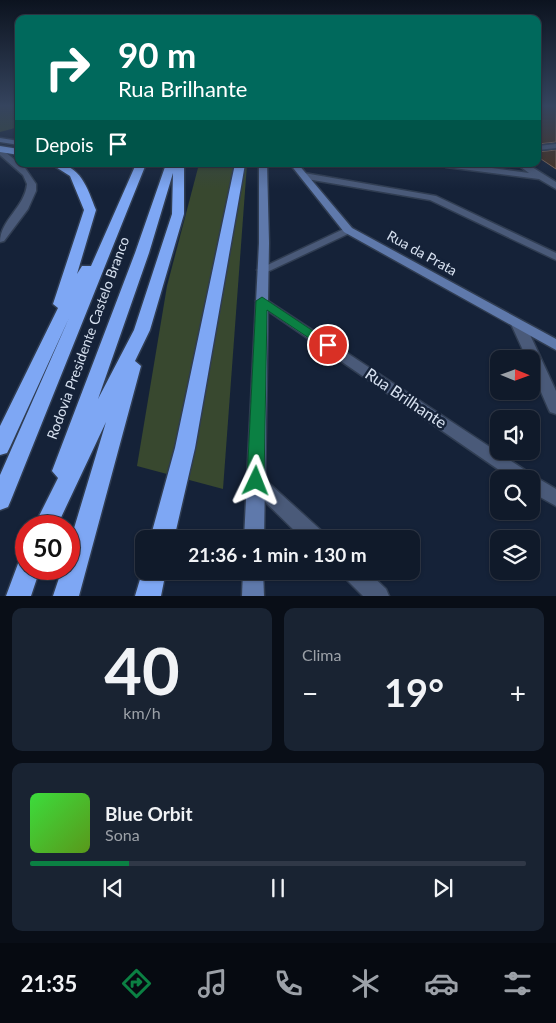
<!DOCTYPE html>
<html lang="pt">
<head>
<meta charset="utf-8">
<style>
  body { margin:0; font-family:Lato,sans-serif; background:#192332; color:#f1f3f6; height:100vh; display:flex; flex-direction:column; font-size:19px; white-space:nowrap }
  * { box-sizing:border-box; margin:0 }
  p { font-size:16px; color:#9ca1a8 }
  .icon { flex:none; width:28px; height:28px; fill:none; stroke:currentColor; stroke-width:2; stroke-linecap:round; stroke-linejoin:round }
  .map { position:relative; height:596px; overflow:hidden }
  .panel { display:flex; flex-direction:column; gap:12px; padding:12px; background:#090e17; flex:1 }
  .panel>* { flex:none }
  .banner { position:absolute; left:15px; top:15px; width:526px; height:152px; border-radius:10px; box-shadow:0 1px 4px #0004,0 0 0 1px #303847; background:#00695c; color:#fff; overflow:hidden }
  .needle { width:32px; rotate:91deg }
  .tools { position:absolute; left:490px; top:350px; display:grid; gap:10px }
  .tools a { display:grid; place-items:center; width:50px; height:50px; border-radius:10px; background:#101a2a; box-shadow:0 1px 4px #0004,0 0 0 1px #303847; font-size:25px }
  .speed { position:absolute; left:15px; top:515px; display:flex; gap:10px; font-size:25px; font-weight:700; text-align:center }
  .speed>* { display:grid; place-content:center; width:65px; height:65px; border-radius:50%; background:#101a2a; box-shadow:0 1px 4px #0004,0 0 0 1px #303847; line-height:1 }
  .speed .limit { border:8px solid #d22; background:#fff; color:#111 }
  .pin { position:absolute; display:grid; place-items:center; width:42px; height:42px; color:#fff; margin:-21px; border:2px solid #fff; border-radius:50%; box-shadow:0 1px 5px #0007 }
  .me { position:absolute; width:55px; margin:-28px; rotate:2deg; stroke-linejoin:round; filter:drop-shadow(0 0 4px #0008) }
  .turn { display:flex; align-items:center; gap:18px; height:105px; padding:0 20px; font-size:22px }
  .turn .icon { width:65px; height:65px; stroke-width:2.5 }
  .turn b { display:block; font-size:35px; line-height:42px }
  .then { display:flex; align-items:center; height:48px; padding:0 20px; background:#0003; gap:10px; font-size:19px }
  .big { font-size:38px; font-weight:700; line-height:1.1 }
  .panel .card { flex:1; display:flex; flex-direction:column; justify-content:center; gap:8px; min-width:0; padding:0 18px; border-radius:10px; background:#192332 }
  .panel .dial { align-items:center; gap:0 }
  .dial b { font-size:65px; line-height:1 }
  .song { display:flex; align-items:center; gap:15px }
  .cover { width:60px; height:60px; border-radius:8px; background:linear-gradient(135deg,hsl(120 70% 55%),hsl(90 70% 35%)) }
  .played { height:5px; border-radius:2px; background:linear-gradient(90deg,#0b8043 20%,#303847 20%) }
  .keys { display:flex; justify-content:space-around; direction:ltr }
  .heat { display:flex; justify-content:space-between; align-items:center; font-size:28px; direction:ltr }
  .panel .tiles { flex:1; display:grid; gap:12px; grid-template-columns:1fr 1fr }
  .card:last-child { grid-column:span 2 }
  .trip { position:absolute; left:135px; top:530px; width:285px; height:50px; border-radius:10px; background:#101a2a; box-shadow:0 1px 4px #0004,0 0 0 1px #303847; font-weight:700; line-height:50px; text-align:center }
  .tab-bar { display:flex; height:80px; justify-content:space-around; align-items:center; background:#060a11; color:#9ca1a8 }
  .tab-bar .icon { width:35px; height:35px }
  .tab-bar .active { color:#0b8043 }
  .tab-bar b { font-size:22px; color:#f1f3f6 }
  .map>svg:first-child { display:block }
  .green { fill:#38482f }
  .building { fill:#472f1c; stroke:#866a56 }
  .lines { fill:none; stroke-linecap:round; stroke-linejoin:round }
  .street-casing { stroke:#303d52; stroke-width:3 }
  .secondary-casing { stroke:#303d52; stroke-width:3 }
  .highway-casing { stroke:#303d52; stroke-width:3 }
  .street { fill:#4a5a79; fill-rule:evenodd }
  .secondary { fill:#5f79ab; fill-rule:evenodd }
  .highway { fill:#7ea7f4; fill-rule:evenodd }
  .route { fill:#0b8043; stroke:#07532c }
  .labels { text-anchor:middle; stroke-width:5; stroke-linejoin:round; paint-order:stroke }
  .street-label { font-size:14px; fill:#d7e1f0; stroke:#152238 }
  .near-street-label { font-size:16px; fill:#d7e1f0; stroke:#152238 }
</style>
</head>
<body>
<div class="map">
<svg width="556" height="596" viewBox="0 0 556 596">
  <rect width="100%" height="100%" fill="#152238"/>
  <g class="green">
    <polygon points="0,106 19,106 19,127 0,132"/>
    <polygon points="199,164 247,164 223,489 137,466 167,286"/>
  </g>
  <g class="building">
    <polygon points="538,106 556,106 556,142 538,144"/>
    <polygon points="556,150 556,169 538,157 538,152"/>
  </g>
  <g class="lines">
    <defs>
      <g id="street">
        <polygon points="556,144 556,148 538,150 538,146"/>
        <path d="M0,148L25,168L36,184V191L28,209L4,241L0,242C0,220 25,207 27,184L23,175L0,155Z"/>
        <polygon points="442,164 463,164 529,173 517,164 527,164 556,182 556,189 539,179 446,167"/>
        <polygon points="304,173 436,196 556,253 556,260 430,200 301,178 301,174"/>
        <polygon points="348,227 352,228 352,232 267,272 263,274 257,270"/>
        <polygon points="262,297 534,476 556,489 556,506 531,492 531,479 512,479 258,304 256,301"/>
        <polygon points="518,320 525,324 556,391 556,414 550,412 548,408 531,369 531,359 527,359 511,324"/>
        <polygon points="255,473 261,476 324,533 327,539 303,539 249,486 246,481 249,476"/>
        <polygon points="342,571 367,571 386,589 389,596 363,596 345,578"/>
      </g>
      <g id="secondary">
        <polygon points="0,138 19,141 19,145 0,142"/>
        <polygon points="259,164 267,164 269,243 264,539 244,539 259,243"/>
        <polygon points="290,164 298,164 352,228 556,339 556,350 344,232"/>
        <polygon points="243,571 263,571 264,596 242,596"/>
      </g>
      <g id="highway">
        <polygon points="0,146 19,149 19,155 0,152"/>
        <path d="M51,164C80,162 87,187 96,210L77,274L82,266H91L136,164H146L11,500L8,507L0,510V475L69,318L10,447L7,453L0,455V426L58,308L53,304L84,210L70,176Z"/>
        <path d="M166,164H184V214L150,330L135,361L141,366L79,596H53L62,569H69V545L106,422L57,526H34L58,478L52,471L135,253ZM173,173L172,214L134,330L98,399L149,253Z"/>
        <polygon points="235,164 245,164 195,448 174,539 150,539 175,448"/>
        <polygon points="26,558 26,569 40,569 31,596 6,596 19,561"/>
        <polygon points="144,566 144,571 166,571 161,596 135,596"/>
      </g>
    </defs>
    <use href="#street" class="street-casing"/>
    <use href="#secondary" class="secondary-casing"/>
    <use href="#highway" class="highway-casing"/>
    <use href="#street" class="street"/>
    <use href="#secondary" class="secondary"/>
    <use href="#highway" class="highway"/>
  </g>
  <linearGradient id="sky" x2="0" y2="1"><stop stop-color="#0c131f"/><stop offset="0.56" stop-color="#35445e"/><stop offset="1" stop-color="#35445e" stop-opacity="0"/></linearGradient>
  <rect width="556" height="189" fill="url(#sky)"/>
  <polygon class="route" points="262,297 334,345 328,349 324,348 267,310 264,481 261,486 256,488 250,486 247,481 256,301"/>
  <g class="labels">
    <g class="street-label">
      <text transform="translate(422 253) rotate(29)" y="5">Rua da Prata</text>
      <text transform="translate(88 338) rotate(-70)" y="5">Rodovia Presidente Castelo Branco</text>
    </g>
    <g class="near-street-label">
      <text transform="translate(406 398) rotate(34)" y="6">Rua Brilhante</text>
    </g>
  </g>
</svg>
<div class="tools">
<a><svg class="needle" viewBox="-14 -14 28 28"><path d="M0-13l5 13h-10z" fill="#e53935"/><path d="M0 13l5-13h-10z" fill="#9ca1a8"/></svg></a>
<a><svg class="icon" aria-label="sound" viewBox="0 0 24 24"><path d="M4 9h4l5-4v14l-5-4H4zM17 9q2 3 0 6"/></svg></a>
<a><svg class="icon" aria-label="search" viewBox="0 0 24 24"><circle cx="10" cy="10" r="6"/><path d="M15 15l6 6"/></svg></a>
<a><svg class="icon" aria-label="layers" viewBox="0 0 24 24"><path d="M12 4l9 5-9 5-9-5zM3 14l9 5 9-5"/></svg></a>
</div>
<div class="speed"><div class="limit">50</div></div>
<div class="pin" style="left:328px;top:345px;background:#d93025"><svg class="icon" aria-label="arrive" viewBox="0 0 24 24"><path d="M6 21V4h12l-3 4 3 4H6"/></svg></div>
<svg class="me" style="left:256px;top:481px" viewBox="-20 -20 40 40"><path d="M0-17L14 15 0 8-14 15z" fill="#0b8043" stroke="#fff" stroke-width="4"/></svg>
<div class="trip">21:36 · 1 min · 130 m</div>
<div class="banner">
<div class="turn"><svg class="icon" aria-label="right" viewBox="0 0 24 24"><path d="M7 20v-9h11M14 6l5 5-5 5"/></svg><div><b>90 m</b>Rua Brilhante</div></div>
<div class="then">Depois<svg class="icon" aria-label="arrive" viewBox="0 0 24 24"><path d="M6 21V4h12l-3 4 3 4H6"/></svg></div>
</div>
</div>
<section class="panel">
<div class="tiles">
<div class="card dial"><b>40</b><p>km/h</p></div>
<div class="card"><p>Clima</p>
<div class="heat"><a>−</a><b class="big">19°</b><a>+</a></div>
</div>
<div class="card">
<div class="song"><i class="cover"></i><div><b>Blue Orbit</b><p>Sona</p></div></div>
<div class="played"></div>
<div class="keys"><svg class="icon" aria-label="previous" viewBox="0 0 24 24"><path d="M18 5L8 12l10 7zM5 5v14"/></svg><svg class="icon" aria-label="pause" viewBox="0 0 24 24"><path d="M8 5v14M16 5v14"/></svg><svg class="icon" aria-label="next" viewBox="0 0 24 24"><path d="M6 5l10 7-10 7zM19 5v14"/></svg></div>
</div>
</div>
</section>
<nav class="tab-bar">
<b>21:35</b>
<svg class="icon active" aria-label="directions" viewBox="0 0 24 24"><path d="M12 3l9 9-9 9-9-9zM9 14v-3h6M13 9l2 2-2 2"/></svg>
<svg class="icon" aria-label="music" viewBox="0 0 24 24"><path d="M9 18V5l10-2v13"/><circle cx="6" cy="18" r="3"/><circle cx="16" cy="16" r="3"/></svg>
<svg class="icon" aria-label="phone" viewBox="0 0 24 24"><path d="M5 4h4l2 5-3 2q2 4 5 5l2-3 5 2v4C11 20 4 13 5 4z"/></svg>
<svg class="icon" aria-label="climate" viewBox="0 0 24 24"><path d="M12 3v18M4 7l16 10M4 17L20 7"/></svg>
<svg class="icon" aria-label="car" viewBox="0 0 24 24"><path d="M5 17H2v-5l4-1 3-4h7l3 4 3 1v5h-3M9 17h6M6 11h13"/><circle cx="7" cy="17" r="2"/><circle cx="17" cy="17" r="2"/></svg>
<svg class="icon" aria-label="filters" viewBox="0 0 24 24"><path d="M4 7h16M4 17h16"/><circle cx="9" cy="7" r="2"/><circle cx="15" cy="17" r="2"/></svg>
</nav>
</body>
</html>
